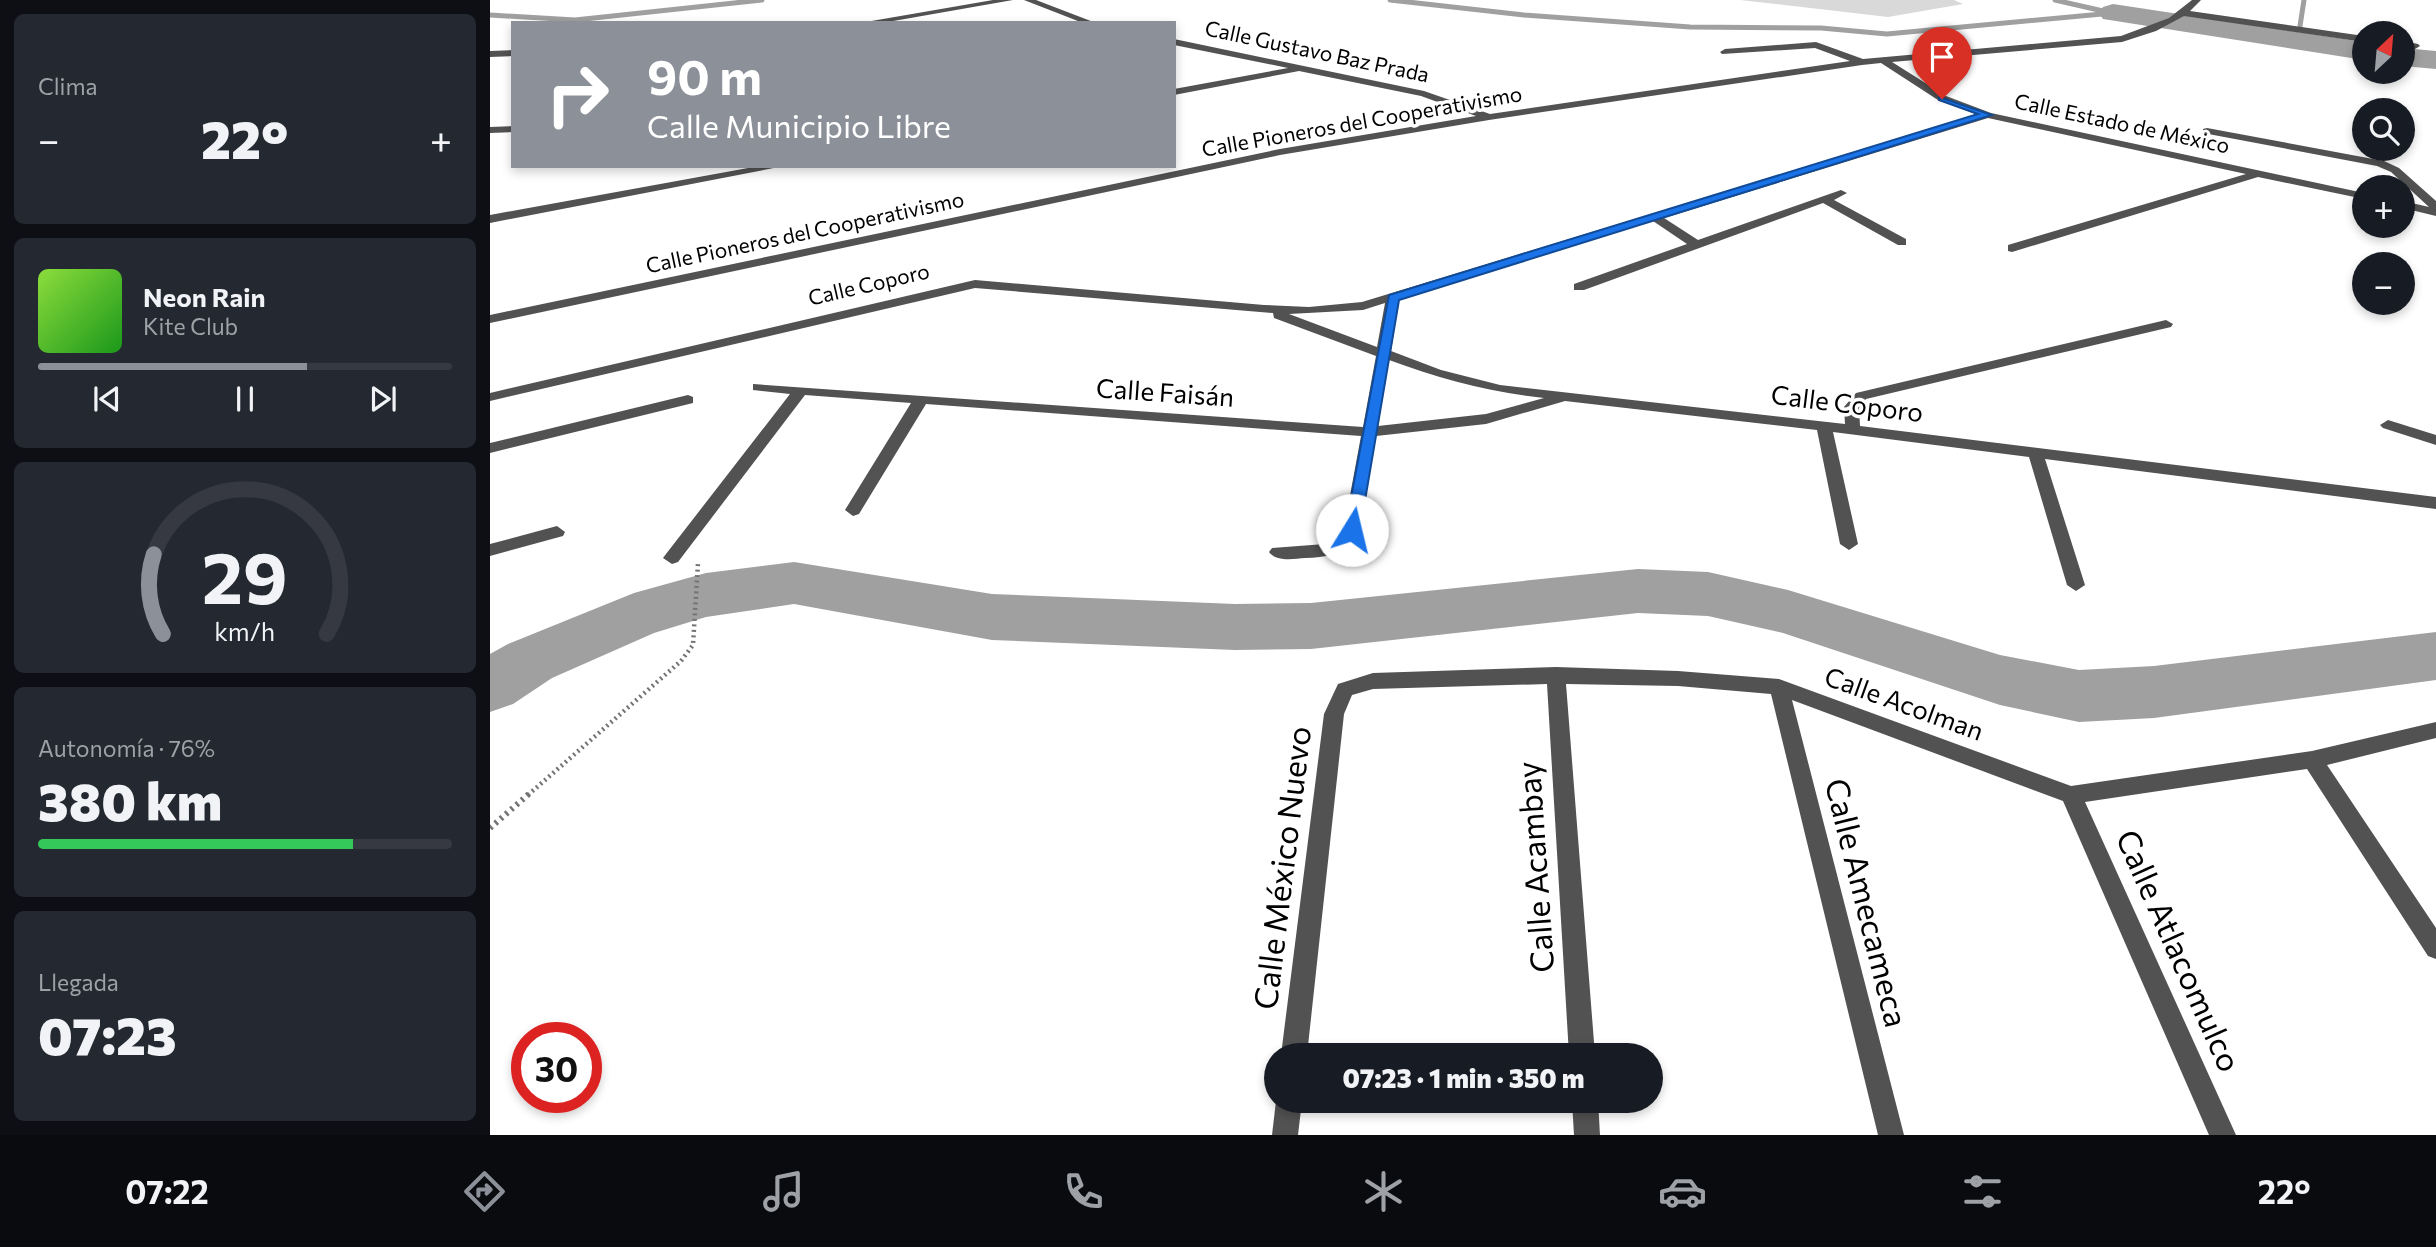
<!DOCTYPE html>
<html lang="es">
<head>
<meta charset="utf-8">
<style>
  body { margin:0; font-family:Commissioner,sans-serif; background:#242831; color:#f1f3f6; height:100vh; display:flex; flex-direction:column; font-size:26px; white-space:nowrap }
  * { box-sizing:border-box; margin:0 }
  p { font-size:23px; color:#9ea1a6 }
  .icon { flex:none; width:38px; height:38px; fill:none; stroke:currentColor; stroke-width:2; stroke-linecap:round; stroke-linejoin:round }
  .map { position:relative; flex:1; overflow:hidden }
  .side { display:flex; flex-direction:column; gap:14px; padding:14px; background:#0d0f14; width:490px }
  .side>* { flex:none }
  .banner { position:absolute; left:21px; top:21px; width:665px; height:147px; border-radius:0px; box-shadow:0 4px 10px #0003; background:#8c9099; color:#fff; overflow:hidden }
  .needle { width:46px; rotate:26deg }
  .tools { position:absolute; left:1862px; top:21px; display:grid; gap:14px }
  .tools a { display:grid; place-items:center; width:63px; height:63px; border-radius:50%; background:#171b24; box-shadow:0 4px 10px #0003; font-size:35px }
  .speed { position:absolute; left:21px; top:1022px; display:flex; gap:14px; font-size:35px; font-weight:700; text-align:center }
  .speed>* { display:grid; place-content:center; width:91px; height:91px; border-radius:50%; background:#171b24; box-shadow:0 4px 10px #0003; line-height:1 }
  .speed .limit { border:10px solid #d22; background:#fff; color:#111 }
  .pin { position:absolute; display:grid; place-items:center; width:60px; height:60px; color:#fff; margin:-72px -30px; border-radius:50% 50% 50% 0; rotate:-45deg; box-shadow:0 0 7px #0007 }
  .pin .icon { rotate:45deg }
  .me { position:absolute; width:77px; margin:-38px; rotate:9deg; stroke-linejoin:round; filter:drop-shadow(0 0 5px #0008) }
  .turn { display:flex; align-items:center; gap:24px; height:147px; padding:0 21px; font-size:32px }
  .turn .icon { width:91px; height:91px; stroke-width:2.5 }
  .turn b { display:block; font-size:49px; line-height:60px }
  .big { font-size:52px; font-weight:800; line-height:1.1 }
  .side .card { flex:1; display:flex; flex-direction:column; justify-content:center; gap:10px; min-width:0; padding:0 24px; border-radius:10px; background:#242831 }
  .side .dial { align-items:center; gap:0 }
  .dial svg { height:182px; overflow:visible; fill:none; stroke:#363941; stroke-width:7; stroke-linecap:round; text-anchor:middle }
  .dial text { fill:#f1f3f6; stroke:none }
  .song { display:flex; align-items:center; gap:21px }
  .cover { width:84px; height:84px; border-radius:10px; background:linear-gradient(135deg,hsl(90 70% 55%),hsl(120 70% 35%)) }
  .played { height:7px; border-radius:4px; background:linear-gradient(90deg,#8c9099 65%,#363941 65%) }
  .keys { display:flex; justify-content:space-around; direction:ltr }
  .heat { display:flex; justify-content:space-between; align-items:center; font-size:38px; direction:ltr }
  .charge { height:10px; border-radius:5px; background:linear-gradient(90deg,#34c759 76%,#363941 0) }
  .trip { position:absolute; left:774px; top:1043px; width:399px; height:70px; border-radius:35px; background:#171b24; box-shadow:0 4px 10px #0003; font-weight:800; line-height:70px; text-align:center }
  .tab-bar { display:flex; height:112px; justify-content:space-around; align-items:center; background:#090b0e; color:#9ea1a6 }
  .tab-bar .icon { width:49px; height:49px }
  .tab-bar .current { color:#8c9099 }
  .tab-bar b { font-size:32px; color:#f1f3f6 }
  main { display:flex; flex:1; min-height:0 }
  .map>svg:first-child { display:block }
  .green { fill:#d9d9d9 }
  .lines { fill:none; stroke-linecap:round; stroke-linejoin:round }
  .stream { stroke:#a0a0a0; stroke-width:5 }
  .river { fill:#a0a0a0; fill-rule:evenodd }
  .path-far1 { stroke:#747474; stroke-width:4.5; stroke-dasharray:2 3.5; stroke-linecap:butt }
  .path { stroke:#747474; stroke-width:6; stroke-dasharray:2.5 4.5; stroke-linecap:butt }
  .minor { fill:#525252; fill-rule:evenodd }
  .route { fill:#1a73e8; stroke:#114b97; stroke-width:2 }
  .labels { text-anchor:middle; stroke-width:7; stroke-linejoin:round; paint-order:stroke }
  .far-street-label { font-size:21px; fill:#000; stroke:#fff }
  .street-label { font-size:26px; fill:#000; stroke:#fff }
  .near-street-label { font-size:32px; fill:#000; stroke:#fff }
</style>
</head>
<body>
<main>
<section class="side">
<div class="card"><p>Clima</p>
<div class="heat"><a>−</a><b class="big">22°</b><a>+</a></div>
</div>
<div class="card">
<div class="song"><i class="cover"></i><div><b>Neon Rain</b><p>Kite Club</p></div></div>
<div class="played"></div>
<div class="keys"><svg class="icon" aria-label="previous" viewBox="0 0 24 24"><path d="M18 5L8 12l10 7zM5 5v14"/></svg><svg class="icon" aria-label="pause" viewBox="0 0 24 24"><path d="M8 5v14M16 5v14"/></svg><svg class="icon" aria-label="next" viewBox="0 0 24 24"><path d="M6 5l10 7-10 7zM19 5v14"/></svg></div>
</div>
<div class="card dial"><svg viewBox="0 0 100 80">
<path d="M14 69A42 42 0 1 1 86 69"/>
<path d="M14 69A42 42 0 0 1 10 34" stroke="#8c9099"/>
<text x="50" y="56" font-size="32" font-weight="700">29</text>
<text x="50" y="72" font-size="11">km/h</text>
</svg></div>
<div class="card"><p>Autonomía · 76%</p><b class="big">380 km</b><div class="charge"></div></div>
<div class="card"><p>Llegada</p><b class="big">07:23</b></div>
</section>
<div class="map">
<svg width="1946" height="1135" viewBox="0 0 1946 1135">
  <rect width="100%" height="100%" fill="#fff"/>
  <polygon class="green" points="1250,0 1464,0 1473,4 1398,17"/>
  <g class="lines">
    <g class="stream">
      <polyline points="900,0 1034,15 1200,27 1331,28 1397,34 1623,13"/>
      <polyline points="1565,0 1613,11"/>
      <polyline points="0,15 85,20 272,0"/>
      <polyline points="1810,26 1814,0"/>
      <polyline points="1816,36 1820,41"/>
    </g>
    <g class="river">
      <polygon points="1623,4 1874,42 1874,60 1613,19 1609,13 1613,7"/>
      <polygon points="1913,48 1946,51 1946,69 1913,66"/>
      <polygon points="304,562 502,594 745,604 821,603 1148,569 1218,572 1298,590 1510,655 1589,670 1664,666 1946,632 1946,680 1664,718 1589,722 1510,705 1293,633 1218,616 1148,613 821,649 745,650 502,640 304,604 216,617 164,633 62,678 23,704 0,712 0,654 18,644 144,593 216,573"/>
    </g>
    <polyline class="path-far1" points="38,795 191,661 203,645 208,563"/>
    <polyline class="path" points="0,828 40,793"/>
    <g class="minor">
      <polygon points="503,0 523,0 392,23 370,23"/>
      <polygon points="534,0 546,0 606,23 593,23"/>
      <path d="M1702,0H1711L1700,11L1874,36V42L1694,16L1666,31L1632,42L1402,62L1456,96L1501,113L1874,193V199L1768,177L1522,252L1518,251V245L1756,174L1498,118L1174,218L1208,240L1351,190L1357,193L1344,200L1416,239V245H1408L1333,203L1094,290H1084V284L1197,244L1163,221L909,299L901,351L951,370L1010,385L1355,424L1354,407L1366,393L1676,320L1683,324L1681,327L1376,399L1369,408L1370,426L1946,497V509L1555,459L1595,585L1586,591L1577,585L1539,457L1343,432L1368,544L1359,550L1350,544L1327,430L1075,401L996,424L886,436C883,456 879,476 876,496C869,538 863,557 815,558C804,559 786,562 779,552L782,548L835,544L854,528L871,436L436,404L369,514L363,516L355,510L421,403L315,395L188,562L182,564L173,558L176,554L300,394L263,390V384L873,427L886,356L784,318L783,313L485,288L0,401V393L485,280L774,305L819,307L872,302L1488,115L1448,100L1391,63L1372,65L999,120L790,155L0,323V315L790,149L986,116L931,96L809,71L684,95V89L798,68L684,45V39L934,91L1000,114L1360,61L1325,48L1232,54L1230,52L1235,49L1326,42L1373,59L1631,36L1679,18ZM895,303L887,347L799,314L873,310ZM899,360C950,379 1000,392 1054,398L996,414L888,426Z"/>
      <polygon points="1913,41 1928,44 1930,46 1925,49 1913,47"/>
      <polygon points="23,50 23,56 0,57 0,51"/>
      <polygon points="23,126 23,132 0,133 0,127"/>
      <polygon points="1717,128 1894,161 1909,168 1946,201 1946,216 1913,208 1913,201 1939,207 1901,172 1887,166 1713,133 1713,129"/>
      <polygon points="269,166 294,166 0,223 0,215"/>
      <polygon points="198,395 203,397 203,403 0,453 0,443"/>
      <polygon points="1898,420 1946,435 1946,445 1893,428 1890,425"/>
      <polygon points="67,526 75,532 73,536 0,556 0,544"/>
      <polygon points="1066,667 1188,671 1289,679 1581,786 1822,751 1946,722 1946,738 1837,765 1946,928 1946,959 1938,956 1817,769 1595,802 1746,1135 1719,1135 1573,801 1302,700 1414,1135 1388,1135 1281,694 1188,686 1076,684 1105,1055 1079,1055 1057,684 883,689 862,695 854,714 817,1055 791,1055 834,714 848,684 883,673"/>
      <polygon points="786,1101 812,1101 808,1135 782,1135"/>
      <polygon points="1082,1101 1108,1101 1110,1135 1084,1135"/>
    </g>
  </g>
  <polygon class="route" points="1449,97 1502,115 909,300 870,530 862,535 857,533 855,530 899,295 1488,114 1449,100"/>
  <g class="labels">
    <g class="far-street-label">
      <text transform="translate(827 52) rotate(12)" y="7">Calle Gustavo Baz Prada</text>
      <text transform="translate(872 122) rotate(-10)" y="7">Calle Pioneros del Cooperativismo</text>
      <text transform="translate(1632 124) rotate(12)" y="7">Calle Estado de México</text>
      <text transform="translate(315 233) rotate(-12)" y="7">Calle Pioneros del Cooperativismo</text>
      <text transform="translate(379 285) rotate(-13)" y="7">Calle Coporo</text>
    </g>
    <g class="street-label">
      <text transform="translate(675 393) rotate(4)" y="9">Calle Faisán</text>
      <text transform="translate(1357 404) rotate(7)" y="9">Calle Coporo</text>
      <text transform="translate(1414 704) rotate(20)" y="9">Calle Acolman</text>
    </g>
    <g class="near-street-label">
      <text transform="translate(1046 867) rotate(-94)" y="11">Calle Acambay</text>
      <text transform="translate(793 868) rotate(-83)" y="11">Calle México Nuevo</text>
      <text transform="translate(1376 903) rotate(76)" y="11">Calle Amecameca</text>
      <text transform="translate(1688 951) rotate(66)" y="11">Calle Atlacomulco</text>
    </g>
  </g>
</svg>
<div class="tools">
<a><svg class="needle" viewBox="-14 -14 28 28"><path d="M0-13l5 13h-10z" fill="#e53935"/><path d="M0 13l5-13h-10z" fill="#9ea1a6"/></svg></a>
<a><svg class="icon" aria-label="search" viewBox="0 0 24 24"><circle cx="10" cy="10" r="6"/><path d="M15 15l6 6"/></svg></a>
<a>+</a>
<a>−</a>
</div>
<div class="speed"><div class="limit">30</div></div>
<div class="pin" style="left:1452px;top:99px;background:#d93025"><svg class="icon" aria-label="arrive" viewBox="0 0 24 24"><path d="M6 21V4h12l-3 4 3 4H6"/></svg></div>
<svg class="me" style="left:862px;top:530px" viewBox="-20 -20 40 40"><circle r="19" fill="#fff"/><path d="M0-13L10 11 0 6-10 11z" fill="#1a73e8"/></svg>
<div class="trip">07:23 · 1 min · 350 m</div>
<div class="banner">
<div class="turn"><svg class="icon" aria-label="right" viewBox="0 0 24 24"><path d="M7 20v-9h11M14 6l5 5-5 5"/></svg><div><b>90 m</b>Calle Municipio Libre</div></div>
</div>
</div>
</main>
<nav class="tab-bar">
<b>07:22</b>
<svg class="icon current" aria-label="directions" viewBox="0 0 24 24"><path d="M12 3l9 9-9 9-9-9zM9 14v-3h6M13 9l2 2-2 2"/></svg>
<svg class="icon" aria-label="music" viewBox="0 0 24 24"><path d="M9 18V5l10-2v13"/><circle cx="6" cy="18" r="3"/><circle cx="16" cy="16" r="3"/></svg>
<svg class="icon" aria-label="phone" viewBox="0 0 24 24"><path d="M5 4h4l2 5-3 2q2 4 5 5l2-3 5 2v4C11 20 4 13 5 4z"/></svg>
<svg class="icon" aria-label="climate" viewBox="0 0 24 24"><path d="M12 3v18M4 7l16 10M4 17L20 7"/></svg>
<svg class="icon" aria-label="car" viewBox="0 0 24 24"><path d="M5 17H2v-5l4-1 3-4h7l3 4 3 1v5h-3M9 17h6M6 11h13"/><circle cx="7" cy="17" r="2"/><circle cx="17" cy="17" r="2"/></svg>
<svg class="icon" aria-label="filters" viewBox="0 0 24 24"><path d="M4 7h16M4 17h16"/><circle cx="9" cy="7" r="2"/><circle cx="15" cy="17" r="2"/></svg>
<b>22°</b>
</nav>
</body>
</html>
